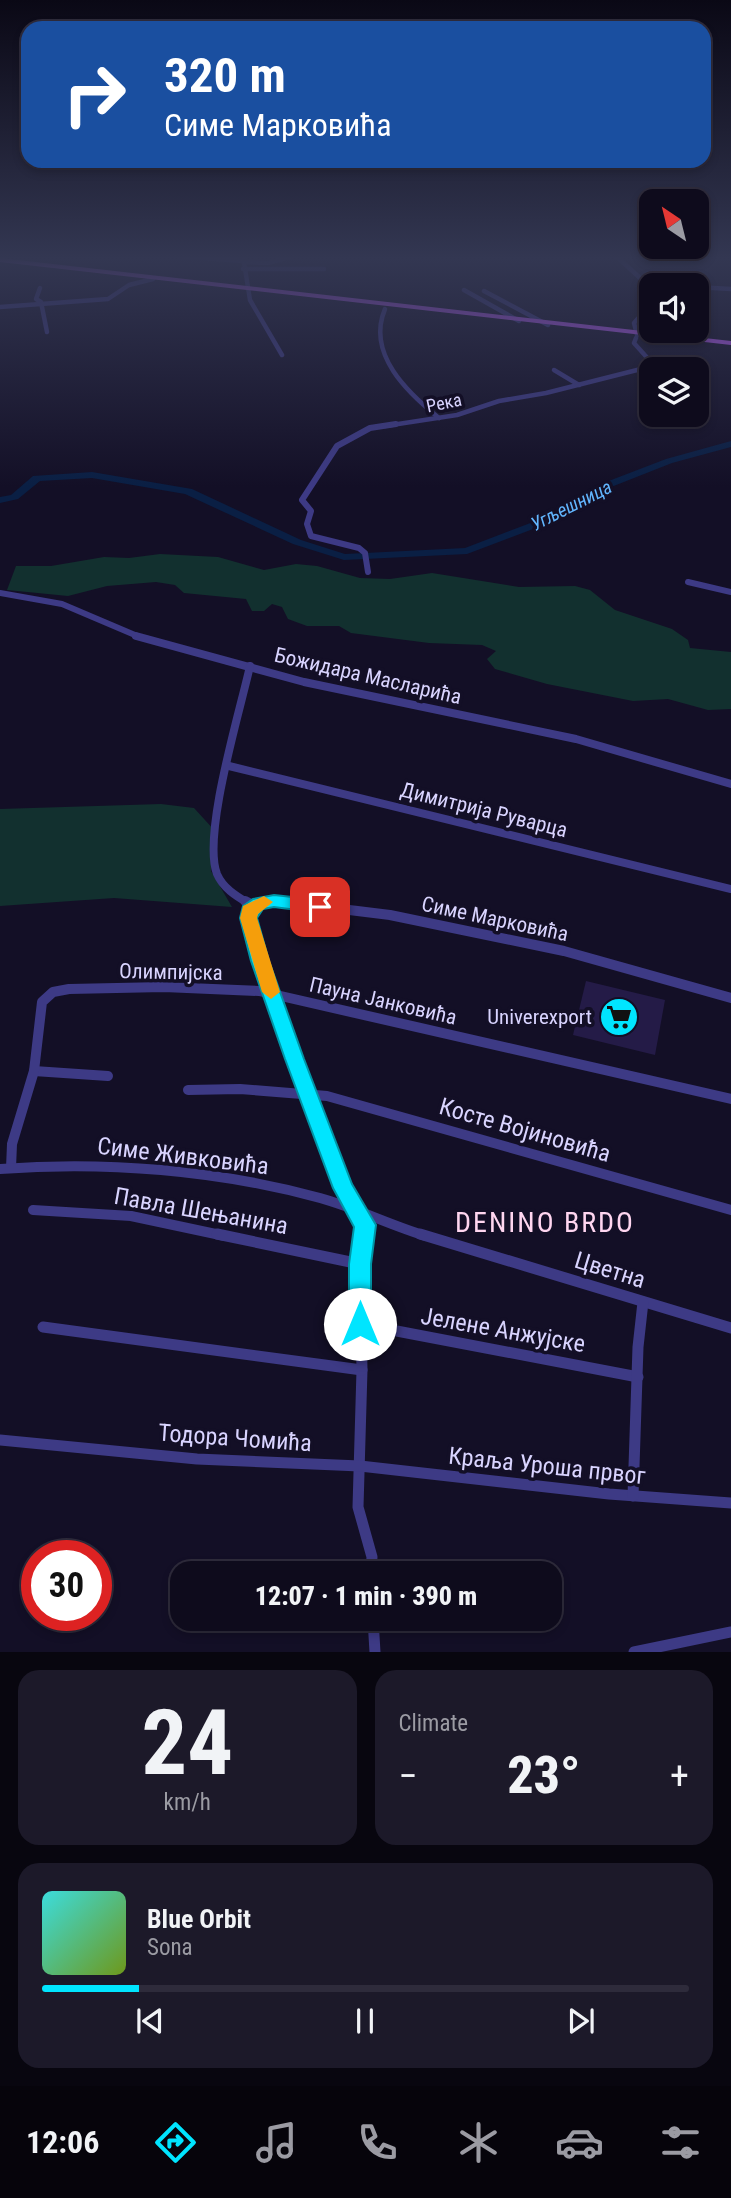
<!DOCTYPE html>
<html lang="en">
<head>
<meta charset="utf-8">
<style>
  body { margin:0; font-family:"Roboto Condensed",sans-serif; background:#1c1929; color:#f1f3f6; height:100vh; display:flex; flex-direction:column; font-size:26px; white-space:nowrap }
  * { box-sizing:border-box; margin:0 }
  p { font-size:23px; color:#9b9ba3 }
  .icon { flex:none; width:38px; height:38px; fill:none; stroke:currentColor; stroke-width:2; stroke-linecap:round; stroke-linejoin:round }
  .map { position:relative; height:1652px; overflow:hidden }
  .details { display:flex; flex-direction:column; gap:18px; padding:18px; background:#08060f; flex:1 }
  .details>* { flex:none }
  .hud { position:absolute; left:21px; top:21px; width:690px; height:147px; border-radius:21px; box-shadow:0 4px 10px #0003,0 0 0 2px #2e2b3b; background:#1a4fa0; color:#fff; overflow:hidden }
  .needle { width:46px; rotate:325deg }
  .controls { position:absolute; left:639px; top:189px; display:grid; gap:14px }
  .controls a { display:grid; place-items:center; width:70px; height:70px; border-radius:14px; background:#0e0b1c; box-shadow:0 4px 10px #0003,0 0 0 2px #2e2b3b; font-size:35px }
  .speed { position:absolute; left:21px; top:1540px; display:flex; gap:14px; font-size:35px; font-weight:700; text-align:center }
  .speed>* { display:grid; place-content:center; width:91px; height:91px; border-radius:50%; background:#0e0b1c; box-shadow:0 4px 10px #0003,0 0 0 2px #2e2b3b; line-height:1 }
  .speed .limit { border:10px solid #d22; background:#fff; color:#111 }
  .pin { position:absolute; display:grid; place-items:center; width:60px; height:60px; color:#fff; margin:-30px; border-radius:14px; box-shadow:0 4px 10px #0006 }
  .me { position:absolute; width:77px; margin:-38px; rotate:0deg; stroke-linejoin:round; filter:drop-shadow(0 0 5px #0008) }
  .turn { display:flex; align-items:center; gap:24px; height:147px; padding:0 28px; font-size:32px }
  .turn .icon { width:91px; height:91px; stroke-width:2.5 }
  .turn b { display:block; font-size:49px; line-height:60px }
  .big { font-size:52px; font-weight:800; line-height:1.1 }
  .details .widget { flex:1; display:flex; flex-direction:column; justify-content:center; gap:10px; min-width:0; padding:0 24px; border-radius:21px; background:#1c1929 }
  .details .dial { align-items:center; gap:0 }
  .dial b { font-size:91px; line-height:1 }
  .song { display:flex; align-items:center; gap:21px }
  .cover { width:84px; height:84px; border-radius:10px; background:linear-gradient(135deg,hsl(180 70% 55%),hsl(80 70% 35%)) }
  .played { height:7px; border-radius:4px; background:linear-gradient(90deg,#00e5ff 15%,#2e2b3b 15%) }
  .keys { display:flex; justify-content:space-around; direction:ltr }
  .heat { display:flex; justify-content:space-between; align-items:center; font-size:38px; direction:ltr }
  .details .tiles { flex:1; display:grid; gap:18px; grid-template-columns:1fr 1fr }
  .widget:last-child { grid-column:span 2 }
  .trip { position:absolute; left:170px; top:1561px; width:392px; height:70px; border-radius:21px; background:#0e0b1c; box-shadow:0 4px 10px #0003,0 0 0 2px #2e2b3b; font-weight:800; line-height:70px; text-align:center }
  .tabs { display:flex; height:112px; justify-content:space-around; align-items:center; background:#06040b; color:#9b9ba3 }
  .tabs .icon { width:49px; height:49px }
  .tabs .current { color:#00e5ff }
  .tabs b { font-size:32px; color:#f1f3f6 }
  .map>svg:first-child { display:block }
  .green { fill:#12302f }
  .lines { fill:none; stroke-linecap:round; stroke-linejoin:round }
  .river { fill:#0a1f44; fill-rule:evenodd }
  .building { fill:#241b47 }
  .minor-far4 { stroke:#3d3a85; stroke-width:4.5 }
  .minor-far3 { stroke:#3d3a85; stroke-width:6 }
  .minor-far2 { stroke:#3d3a85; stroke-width:8 }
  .minor-far1 { stroke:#3d3a85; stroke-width:10 }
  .minor { stroke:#3d3a85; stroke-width:11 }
  .primary { fill:#c25bff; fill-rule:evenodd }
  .route { fill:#00e5ff; stroke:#0095a6; stroke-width:2 }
  .slow { fill:#f59e0b }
  .labels { text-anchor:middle; stroke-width:7; stroke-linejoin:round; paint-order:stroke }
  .far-street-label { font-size:18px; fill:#d9d4ff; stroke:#130f26 }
  .far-water-label { font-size:19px; font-style:italic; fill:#62b6ff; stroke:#130f26 }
  .street-label { font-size:21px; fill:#d9d4ff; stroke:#130f26 }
  .poi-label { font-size:21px; fill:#d9d4ff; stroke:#130f26; text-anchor:end }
  .near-street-label { font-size:24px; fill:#d9d4ff; stroke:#130f26 }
  .near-quarter-label { font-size:28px; letter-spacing:2px; fill:#ffd6f0; stroke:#130f26 }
</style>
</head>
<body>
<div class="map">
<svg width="731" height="1652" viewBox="0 0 731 1652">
  <rect width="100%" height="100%" fill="#130f26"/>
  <g class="green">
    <polygon points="160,554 218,557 264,570 296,564 317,566 360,578 390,579 432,573 519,587 575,586 590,590 615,610 672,629 688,640 690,648 731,652 731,709 708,710 668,699 633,701 547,684 495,669 487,659 496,651 482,645 429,643 351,633 339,626 307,626 288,619 282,607 272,604 264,611 252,611 246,599 184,593 175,585 156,582 107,586 68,596 7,590 16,566 51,566 104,557 129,558"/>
    <polygon points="161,804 194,808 215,831 211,871 232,907 114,898 0,906 0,809"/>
  </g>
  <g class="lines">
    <polygon class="river" points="731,441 731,447 672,463 601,491 549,523 467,554 344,560 293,544 185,494 92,478 40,481 18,499 0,503 0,497 11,495 33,476 92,472 192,489 301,540 345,554 465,548 541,519 593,487 666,459"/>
  </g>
  <polygon class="building" points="586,981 665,1000 655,1055 573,1035"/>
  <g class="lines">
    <g class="minor-far4">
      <polyline points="178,256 242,261"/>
      <polyline points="243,256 250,300 282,355"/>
      <polyline points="616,256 651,288"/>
      <polyline points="243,262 268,263 293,256"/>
      <polyline points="243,269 324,269"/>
      <polyline points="696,287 731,289"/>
      <polyline points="40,288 36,299 41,302 47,332"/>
      <polyline points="464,290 519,321"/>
      <polyline points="484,291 548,325"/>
      <polyline points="0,307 108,299 129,285 153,279"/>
      <path d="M385,309C366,354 408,393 439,418"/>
      <polyline points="637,335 634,323 651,304"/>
      <polyline points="554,370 579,385"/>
      <polyline points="385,426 457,415 499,401 546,393 641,369 651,362 634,343 636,338"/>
    </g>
    <g class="minor-far3">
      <polyline points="368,572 365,553 359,548 311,536 307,524 311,511 302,500 337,446 370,428 396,424"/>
      <polyline points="688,582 731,592"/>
      <polyline points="0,593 62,604 142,638"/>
    </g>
    <g class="minor-far2">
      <polyline points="136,636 304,682 576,739 731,784"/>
      <polyline points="229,766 731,889"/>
      <path d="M248,903C236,896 223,888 217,874C202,835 240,711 250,666"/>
      <polyline points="259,903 290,903"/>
    </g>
    <g class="minor-far1">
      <polyline points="245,901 255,906"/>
      <path d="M272,901L259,903L249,910L248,918C273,1008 308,1095 342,1182C349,1200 366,1216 364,1236"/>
      <polyline points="276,901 390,915 564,951 731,998"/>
      <polyline points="34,1071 108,1076"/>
      <polyline points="188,1090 240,1089 327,1096 731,1210"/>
      <polyline points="11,1168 12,1144 34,1071 42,1002 53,992 69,989 164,987 259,991 731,1099"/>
      <path d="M0,1169C105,1161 218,1170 320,1198C356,1208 390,1225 426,1236"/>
      <polyline points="33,1210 131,1216 225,1236"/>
    </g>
    <g class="minor">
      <polyline points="217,1234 360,1264"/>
      <polyline points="364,1234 360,1264 362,1370 358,1507 372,1557 371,1573"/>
      <polyline points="420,1234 731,1328"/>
      <polyline points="360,1324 638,1377"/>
      <polyline points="43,1327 362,1370"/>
      <polyline points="0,1440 197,1459 360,1466 609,1494 731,1503"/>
      <polyline points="633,1496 638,1347 643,1302"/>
      <polyline points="373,1619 375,1652"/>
      <polyline points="634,1652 731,1632"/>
    </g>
    <polygon class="primary" points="0,258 731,341 731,345 0,262"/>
  </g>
  <linearGradient id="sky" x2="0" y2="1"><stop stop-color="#0a0815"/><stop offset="0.53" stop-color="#333752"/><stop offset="1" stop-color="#333752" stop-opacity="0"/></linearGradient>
  <rect width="731" height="487" fill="url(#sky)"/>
  <polygon class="route" points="274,895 320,900 329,907 320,913 274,907 263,909 257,918 269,961 304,1059 352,1184 376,1225 371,1264 371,1324 368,1332 360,1335 352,1332 349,1324 349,1264 354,1227 333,1188 285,1059 251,961 240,918 243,906 253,899"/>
  <polygon class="slow" points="264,896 273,902 258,914 257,918 280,992 271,999 262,992 240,918 243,906"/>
  <defs>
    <symbol id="supermarket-disc" viewBox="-11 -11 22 22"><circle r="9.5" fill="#00e5ff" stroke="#130f26"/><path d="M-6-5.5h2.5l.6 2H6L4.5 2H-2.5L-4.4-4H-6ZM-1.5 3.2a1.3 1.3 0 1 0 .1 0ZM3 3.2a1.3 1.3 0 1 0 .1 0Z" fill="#111"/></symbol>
  </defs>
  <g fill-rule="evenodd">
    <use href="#supermarket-disc" x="597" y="995" width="44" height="44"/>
  </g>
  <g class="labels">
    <g class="far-street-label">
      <text transform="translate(444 403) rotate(-12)" y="6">Река</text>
    </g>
    <g class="far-water-label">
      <text transform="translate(571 505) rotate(-27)" y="7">Угљешница</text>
    </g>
    <g class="street-label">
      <text transform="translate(368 676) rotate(13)" y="7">Божидара Масларића</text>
      <text transform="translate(484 810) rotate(14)" y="7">Димитрија Руварца</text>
      <text transform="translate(495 919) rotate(12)" y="7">Симе Марковића</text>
      <text transform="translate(171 972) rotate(1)" y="7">Олимпијска</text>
      <text transform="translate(383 1001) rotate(13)" y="7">Пауна Јанковића</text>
    </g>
    <g class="poi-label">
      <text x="592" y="1024">Univerexport</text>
    </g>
    <g class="near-street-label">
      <text transform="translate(525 1130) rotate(16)" y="8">Косте Војиновића</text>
      <text transform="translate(183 1156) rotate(7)" y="8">Симе Живковића</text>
      <text transform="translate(201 1211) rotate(10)" y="8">Павла Шењанина</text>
      <text transform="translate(610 1270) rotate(17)" y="8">Цветна</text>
      <text transform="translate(503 1330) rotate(10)" y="8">Јелене Анжујске</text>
      <text transform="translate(235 1438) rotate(4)" y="8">Тодора Чомића</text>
      <text transform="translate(547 1466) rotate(6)" y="8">Краља Уроша првог</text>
    </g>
    <g class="near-quarter-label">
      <text x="545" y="1232">DENINO BRDO</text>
    </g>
  </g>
</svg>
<div class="controls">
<a><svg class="needle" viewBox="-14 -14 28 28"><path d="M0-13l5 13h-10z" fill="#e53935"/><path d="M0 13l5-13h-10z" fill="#9b9ba3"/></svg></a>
<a><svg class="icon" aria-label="sound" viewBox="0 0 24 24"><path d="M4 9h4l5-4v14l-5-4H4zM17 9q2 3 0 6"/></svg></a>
<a><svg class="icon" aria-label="layers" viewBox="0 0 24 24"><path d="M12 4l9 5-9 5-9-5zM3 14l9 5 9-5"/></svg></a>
</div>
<div class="speed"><div class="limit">30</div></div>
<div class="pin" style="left:320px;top:907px;background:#d93025"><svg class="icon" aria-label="arrive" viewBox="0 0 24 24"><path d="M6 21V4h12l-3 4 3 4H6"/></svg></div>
<svg class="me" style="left:360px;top:1324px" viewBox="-20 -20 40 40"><circle r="19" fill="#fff"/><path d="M0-13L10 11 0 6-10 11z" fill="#00e5ff"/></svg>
<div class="trip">12:07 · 1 min · 390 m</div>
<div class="hud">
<div class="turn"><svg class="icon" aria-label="right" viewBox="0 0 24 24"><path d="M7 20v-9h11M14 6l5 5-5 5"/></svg><div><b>320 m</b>Симе Марковића</div></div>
</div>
</div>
<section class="details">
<div class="tiles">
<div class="widget dial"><b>24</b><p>km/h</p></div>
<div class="widget"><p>Climate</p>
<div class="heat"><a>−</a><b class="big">23°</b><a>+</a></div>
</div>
<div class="widget">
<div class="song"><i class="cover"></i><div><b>Blue Orbit</b><p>Sona</p></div></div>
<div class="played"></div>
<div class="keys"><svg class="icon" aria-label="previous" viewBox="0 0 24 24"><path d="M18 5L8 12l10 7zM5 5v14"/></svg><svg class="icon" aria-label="pause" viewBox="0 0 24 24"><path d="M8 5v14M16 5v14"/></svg><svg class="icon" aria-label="next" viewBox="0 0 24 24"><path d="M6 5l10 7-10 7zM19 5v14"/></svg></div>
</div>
</div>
</section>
<nav class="tabs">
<b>12:06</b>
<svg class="icon current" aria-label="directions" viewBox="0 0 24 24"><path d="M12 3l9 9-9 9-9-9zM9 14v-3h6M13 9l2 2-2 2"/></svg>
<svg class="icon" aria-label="music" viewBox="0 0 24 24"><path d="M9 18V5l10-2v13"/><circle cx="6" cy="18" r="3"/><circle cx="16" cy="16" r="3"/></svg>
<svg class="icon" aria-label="phone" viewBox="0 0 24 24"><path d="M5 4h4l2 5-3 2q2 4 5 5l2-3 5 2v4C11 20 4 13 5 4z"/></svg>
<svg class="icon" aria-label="climate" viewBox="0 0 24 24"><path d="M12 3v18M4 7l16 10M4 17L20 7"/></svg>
<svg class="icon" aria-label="car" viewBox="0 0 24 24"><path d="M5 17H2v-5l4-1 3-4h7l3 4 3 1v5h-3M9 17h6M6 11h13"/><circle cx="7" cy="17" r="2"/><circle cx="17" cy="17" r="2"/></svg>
<svg class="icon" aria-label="filters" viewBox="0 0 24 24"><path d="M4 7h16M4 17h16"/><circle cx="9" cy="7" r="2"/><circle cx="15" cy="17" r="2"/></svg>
</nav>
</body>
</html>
